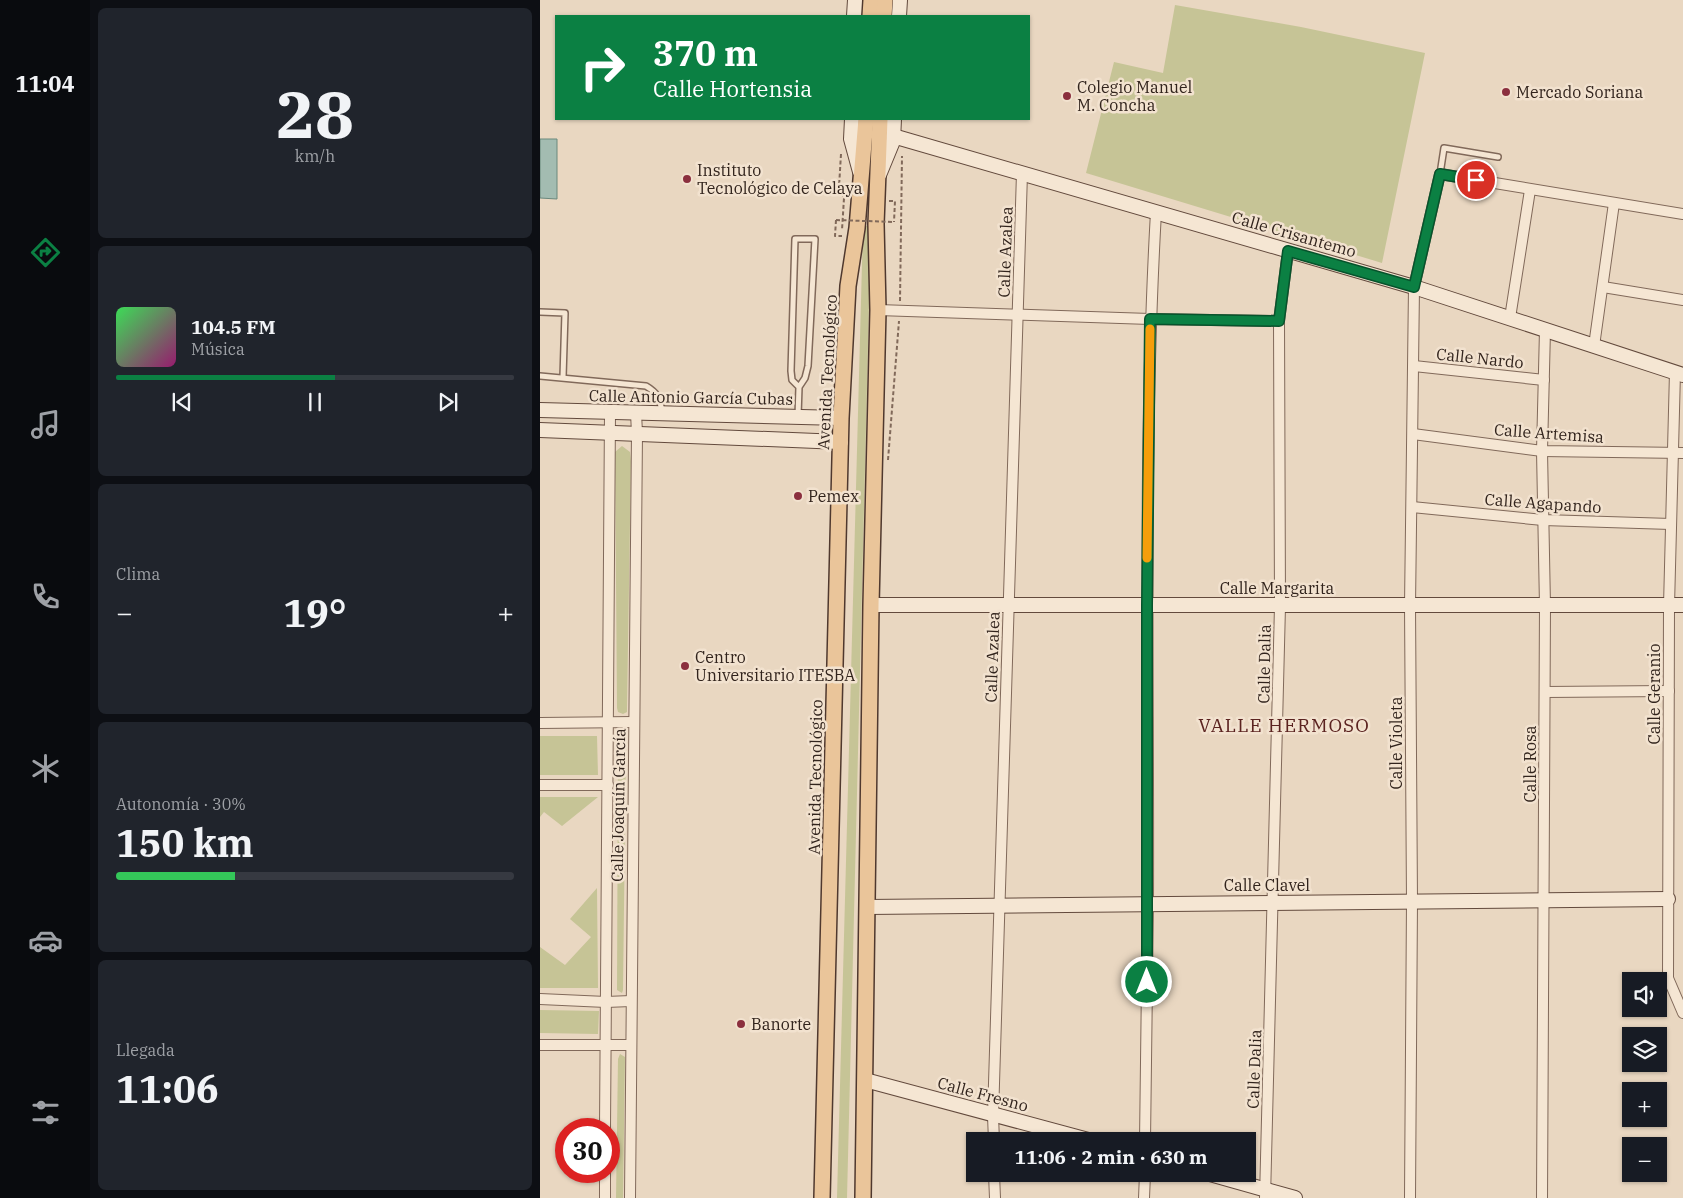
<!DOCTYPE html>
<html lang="es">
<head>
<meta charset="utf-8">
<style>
  body { margin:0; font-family:"IBM Plex Serif",serif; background:#20242c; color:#f1f3f6; height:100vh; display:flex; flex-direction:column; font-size:19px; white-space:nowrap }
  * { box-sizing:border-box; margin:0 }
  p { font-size:16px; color:#9ea1a6 }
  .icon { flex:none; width:28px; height:28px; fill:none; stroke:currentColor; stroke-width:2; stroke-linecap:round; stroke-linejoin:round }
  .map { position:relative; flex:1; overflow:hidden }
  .side { display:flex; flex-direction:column; gap:8px; padding:8px; background:#0d0f14; width:450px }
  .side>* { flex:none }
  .hud { position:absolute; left:15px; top:15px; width:475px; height:105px; border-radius:0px; box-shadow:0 1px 4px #0004; background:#0b8043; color:#fff; overflow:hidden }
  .tools { position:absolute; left:1082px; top:972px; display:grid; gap:10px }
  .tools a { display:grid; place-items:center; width:45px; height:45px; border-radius:0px; background:#171b24; box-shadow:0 1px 4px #0004; font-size:25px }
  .speed { position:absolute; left:15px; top:1118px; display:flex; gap:10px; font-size:25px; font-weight:700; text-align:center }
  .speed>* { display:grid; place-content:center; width:65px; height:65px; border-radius:50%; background:#171b24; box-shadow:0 1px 4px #0004; line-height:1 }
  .speed .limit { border:8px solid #d22; background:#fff; color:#111 }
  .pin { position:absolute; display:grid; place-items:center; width:42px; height:42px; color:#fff; margin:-21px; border:2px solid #fff; border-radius:50%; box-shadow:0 1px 5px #0007 }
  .me { position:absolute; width:55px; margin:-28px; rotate:0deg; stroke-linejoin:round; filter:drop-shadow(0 0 4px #0008) }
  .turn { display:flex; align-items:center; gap:18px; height:105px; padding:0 15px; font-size:22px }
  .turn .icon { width:65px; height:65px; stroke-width:2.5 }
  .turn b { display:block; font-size:35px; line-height:42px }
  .big { font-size:38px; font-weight:800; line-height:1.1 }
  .side .widget { flex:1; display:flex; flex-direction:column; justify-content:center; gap:8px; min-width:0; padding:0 18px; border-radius:8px; background:#20242c }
  .side .dial { align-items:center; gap:0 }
  .dial b { font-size:65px; line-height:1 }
  .song { display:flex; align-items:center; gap:15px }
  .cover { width:60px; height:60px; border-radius:8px; background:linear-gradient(135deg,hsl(130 70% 55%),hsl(320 70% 35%)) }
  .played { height:5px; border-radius:2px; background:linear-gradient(90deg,#0b8043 55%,#363941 55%) }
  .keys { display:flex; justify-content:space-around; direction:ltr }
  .heat { display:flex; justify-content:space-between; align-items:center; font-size:28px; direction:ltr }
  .charge { height:8px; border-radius:4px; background:linear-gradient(90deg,#34c759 30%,#363941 0) }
  .trip { position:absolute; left:426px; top:1132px; width:290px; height:50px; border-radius:0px; background:#171b24; box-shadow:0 1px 4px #0004; font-weight:800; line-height:50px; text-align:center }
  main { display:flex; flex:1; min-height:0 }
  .dock { display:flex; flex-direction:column; width:90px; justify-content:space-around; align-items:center; background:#090b0e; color:#9ea1a6 }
  .dock .icon { width:35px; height:35px }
  .dock .on { color:#0b8043 }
  .dock b { font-size:22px; color:#f1f3f6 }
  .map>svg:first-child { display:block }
  .green { fill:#c6c496 }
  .water { fill:#a3bcb1; stroke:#6b897d }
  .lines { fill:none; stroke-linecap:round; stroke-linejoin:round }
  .lane-casing { stroke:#81695a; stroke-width:8 }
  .street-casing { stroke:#81695a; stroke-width:12 }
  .secondary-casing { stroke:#634a3d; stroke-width:16 }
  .primary-casing { stroke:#4f382e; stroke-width:18 }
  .path { stroke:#81695a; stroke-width:2; stroke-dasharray:4 2.5; stroke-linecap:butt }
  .lane { stroke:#f5e6d3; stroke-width:5 }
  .street { stroke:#f5e6d3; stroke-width:10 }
  .secondary { stroke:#f5e6d3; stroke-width:14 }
  .primary { stroke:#eac59a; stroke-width:15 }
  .path-bridge { stroke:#81695a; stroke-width:2; stroke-dasharray:4 2.5; stroke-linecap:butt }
  .route-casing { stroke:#07532c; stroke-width:12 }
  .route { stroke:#0b8043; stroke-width:9 }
  .slow { stroke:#f59e0b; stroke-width:9 }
  .poi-dot { fill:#8b2f3e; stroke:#f2e2cf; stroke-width:2 }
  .labels { text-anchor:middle; stroke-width:5; stroke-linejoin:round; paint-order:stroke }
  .poi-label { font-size:16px; fill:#32241d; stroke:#f2e2cf; text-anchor:start }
  .street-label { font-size:16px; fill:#32241d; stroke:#f2e2cf }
  .quarter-label { font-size:19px; letter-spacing:1px; fill:#5b2320; stroke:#f2e2cf }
</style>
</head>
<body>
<main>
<nav class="dock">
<b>11:04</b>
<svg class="icon on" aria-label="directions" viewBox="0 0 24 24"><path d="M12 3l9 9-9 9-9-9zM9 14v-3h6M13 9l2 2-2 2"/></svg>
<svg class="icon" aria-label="music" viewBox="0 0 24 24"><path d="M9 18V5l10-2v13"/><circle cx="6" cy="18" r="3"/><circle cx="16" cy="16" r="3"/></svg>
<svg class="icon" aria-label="phone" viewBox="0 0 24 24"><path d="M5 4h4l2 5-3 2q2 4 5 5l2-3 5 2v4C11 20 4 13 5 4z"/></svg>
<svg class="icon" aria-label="climate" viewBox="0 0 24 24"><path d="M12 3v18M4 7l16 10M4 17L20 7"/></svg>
<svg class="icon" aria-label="car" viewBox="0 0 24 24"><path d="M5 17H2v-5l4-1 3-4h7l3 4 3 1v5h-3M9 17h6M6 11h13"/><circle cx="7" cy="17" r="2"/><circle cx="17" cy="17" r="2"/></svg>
<svg class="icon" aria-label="filters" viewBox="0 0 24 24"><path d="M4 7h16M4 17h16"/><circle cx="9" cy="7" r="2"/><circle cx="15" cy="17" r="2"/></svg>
</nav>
<section class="side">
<div class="widget dial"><b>28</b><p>km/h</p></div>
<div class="widget">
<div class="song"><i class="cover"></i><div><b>104.5 FM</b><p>Música</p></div></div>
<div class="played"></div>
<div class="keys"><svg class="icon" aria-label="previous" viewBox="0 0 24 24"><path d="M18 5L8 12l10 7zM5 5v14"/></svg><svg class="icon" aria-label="pause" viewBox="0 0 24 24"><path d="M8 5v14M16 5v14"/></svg><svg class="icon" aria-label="next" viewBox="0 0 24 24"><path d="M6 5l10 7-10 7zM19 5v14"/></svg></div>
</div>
<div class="widget"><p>Clima</p>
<div class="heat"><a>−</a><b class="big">19°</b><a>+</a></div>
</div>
<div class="widget"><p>Autonomía · 30%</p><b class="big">150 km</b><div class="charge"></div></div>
<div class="widget"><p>Llegada</p><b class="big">11:06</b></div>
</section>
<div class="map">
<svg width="1143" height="1198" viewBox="0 0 1143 1198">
  <rect width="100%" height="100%" fill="#e9d7c1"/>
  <g class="green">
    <polygon points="635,5 761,27 885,53 842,263 546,173 574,62 623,73"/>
    <polygon points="323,226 331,226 307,1198 297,1198"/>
    <polygon points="82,446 90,452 91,461 87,708 87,712 83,714 78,712 77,708 75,452"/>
    <polygon points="0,736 57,736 58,775 0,775"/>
    <polygon points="80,740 84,740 86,745 83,990 82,993 77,990 78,745"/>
    <polygon points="0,797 58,797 22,826 4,812 0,817"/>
    <polygon points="57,888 58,988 0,988 0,947 25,965 51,937 30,919"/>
    <polygon points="0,1010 59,1011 58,1034 0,1033"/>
    <polygon points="80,1054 85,1057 83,1198 76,1198 78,1059"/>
  </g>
  <polygon class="water" points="0,139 17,139 17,199 0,198"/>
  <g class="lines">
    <defs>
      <g id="lane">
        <polyline points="900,174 904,148 958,157"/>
        <polyline points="0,312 25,313 23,377"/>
        <path d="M0,376L106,386C118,393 120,399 122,412"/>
        <polyline points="258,416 259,387 265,378 268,366 275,239 255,239 251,371 252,380 259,387"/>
      </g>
      <g id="street">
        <polyline points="1063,287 1143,300"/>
        <polyline points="338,310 610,319 739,321"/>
        <polyline points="970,318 990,190"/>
        <polyline points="1054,346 1074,203"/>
        <polyline points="874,366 1004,380"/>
        <polyline points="1135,372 1129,606 1128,978 1143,1013"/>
        <polyline points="873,434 1002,451 1143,453"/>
        <polyline points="872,507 1003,520 1131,524"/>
        <polyline points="1005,692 1129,691"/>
        <polyline points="0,723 94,722"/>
        <polyline points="0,785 68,785"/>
        <polyline points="0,999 66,1002 91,1001"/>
        <polyline points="0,1045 91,1045"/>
        <polyline points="65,1129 70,413"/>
        <polyline points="454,1141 453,1116 482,173"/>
        <path d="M605,1141C606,1062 607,982 608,903C609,673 603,442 616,212"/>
        <polyline points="454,1174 455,1198"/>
        <polyline points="65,1198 65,1171"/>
        <polyline points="90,1198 97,433 96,413"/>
        <polyline points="604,1198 605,1174"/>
        <polyline points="725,1198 740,606 739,321 748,251"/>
        <polyline points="870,1198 872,901 870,606 874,287 900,174 1143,214"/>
        <polyline points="1002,1198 1005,606 1002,451 1005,330"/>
      </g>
      <g id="secondary">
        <polyline points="314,16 315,0"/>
        <polyline points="359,16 360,0"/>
        <polyline points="312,119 311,139 320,172"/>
        <polyline points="353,136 874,287 1143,375"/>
        <polyline points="339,175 353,141 354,119"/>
        <polyline points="0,410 301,418"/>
        <polyline points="0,430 301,442"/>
        <polyline points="331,605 1143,605"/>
        <polyline points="327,907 1128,899"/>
        <polyline points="325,1080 552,1141"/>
        <polyline points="670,1174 755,1198"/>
      </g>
      <g id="primary">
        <polyline points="330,16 331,0"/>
        <polyline points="344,16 345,0"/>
        <polyline points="282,1198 301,418 308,286 317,228 326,119"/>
        <polyline points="323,1198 331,605 338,310 336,224 340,119"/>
      </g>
    </defs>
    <use href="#lane" class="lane-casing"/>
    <use href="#street" class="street-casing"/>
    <use href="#secondary" class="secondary-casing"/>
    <use href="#primary" class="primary-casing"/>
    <g class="path">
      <polyline points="301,154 299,187 304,198 302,230"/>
      <polyline points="349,201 355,201 354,222"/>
      <polyline points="296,220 295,236 302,236"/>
      <polyline points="360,301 362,156"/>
      <polyline points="348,460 359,321"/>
    </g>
    <use href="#lane" class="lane"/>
    <use href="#street" class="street"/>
    <use href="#secondary" class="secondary"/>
    <use href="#primary" class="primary"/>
    <polyline class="path-bridge" points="296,220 354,222"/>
  </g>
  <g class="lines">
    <defs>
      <polyline id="route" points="607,982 607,605 610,319 739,321 748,251 874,287 900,174 936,180"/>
    </defs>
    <use href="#route" class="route-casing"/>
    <use href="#route" class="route"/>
    <polyline class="slow" points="607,558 610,329"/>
  </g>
  <g class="poi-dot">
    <circle cx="966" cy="92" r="5"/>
    <circle cx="527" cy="96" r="5"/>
    <circle cx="147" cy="179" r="5"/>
    <circle cx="258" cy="496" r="5"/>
    <circle cx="145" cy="666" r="5"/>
    <circle cx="201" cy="1024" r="5"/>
  </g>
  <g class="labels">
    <g class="poi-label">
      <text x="537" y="93">Colegio Manuel<tspan x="537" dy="18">M. Concha</tspan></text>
      <text x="976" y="98">Mercado Soriana</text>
      <text x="157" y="176">Instituto<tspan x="157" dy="18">Tecnológico de Celaya</tspan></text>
      <text x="268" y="502">Pemex</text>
      <text x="155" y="663">Centro<tspan x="155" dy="18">Universitario ITESBA</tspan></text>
      <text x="211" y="1030">Banorte</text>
    </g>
    <g class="street-label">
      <text transform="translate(754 234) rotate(16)" y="6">Calle Crisantemo</text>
      <text transform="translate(465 252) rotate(-88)" y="6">Calle Azalea</text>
      <text transform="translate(940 358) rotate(6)" y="6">Calle Nardo</text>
      <text transform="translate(287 372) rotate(-87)" y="6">Avenida Tecnológico</text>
      <text transform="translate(151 397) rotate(1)" y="6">Calle Antonio García Cubas</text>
      <text transform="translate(1009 433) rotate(4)" y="6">Calle Artemisa</text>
      <text transform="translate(1003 503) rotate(4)" y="6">Calle Agapando</text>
      <text x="737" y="594">Calle Margarita</text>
      <text transform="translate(452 657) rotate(-88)" y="6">Calle Azalea</text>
      <text transform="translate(724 664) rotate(-89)" y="6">Calle Dalia</text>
      <text transform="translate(1114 694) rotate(-90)" y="6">Calle Geranio</text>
      <text transform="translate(856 743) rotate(-90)" y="6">Calle Violeta</text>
      <text transform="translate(990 764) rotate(-90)" y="6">Calle Rosa</text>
      <text transform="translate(275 777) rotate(-89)" y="6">Avenida Tecnológico</text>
      <text transform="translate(78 805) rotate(-89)" y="6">Calle Joaquín García</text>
      <text x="727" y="891">Calle Clavel</text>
      <text transform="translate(714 1069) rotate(-88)" y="6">Calle Dalia</text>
      <text transform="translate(443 1094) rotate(15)" y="6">Calle Fresno</text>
    </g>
    <g class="quarter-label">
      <text x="744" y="732">VALLE HERMOSO</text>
    </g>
  </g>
</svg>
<div class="tools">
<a><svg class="icon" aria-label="sound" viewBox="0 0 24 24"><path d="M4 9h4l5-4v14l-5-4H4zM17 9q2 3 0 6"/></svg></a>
<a><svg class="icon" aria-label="layers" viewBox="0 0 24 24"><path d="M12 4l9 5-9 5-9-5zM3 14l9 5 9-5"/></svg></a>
<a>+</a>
<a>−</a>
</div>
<div class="speed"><div class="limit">30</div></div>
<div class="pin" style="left:936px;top:180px;background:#d93025"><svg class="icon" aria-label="arrive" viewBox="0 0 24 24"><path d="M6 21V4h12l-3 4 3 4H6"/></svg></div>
<svg class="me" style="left:607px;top:982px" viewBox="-20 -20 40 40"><circle r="17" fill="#0b8043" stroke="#fff" stroke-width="3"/><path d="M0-11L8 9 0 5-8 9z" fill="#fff"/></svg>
<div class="trip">11:06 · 2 min · 630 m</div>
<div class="hud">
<div class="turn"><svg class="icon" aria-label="right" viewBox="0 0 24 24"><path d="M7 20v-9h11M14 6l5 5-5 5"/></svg><div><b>370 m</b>Calle Hortensia</div></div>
</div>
</div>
</main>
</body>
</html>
